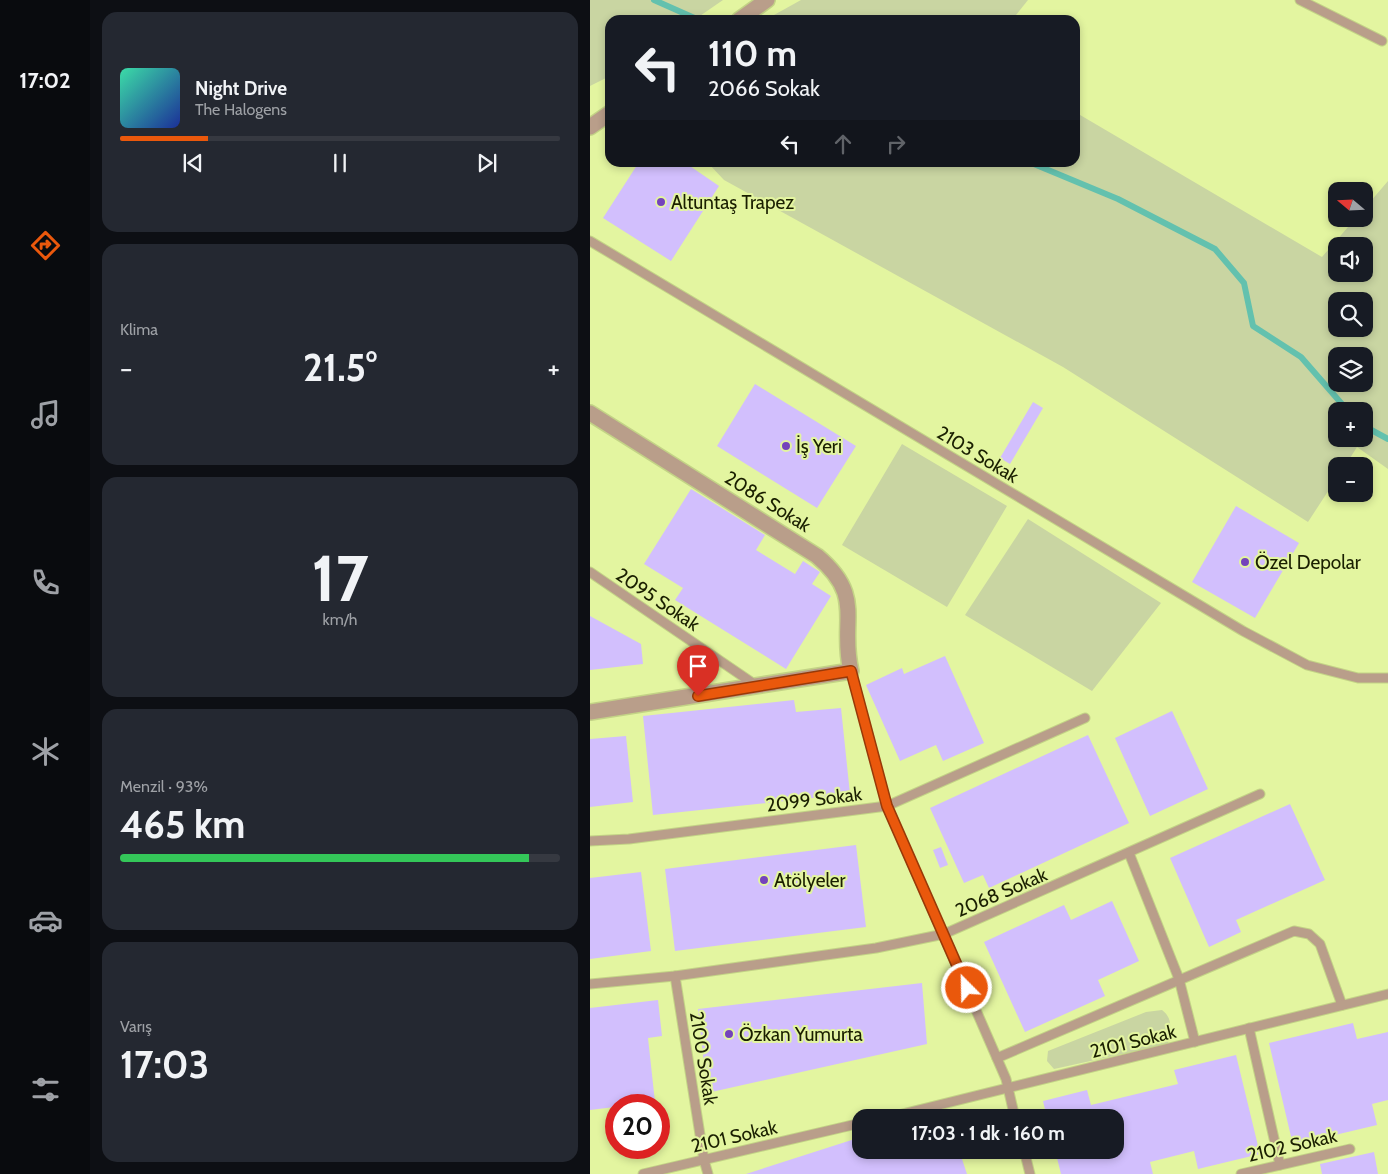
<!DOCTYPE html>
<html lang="tr">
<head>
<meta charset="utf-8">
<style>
  body { margin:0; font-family:Cabin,sans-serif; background:#242831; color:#f1f3f6; height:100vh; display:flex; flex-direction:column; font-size:19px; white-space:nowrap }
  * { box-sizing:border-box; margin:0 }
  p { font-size:16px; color:#9ea1a6 }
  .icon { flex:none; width:28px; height:28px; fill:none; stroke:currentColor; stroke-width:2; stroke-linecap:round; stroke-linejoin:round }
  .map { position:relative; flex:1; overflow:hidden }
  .panel { display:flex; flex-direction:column; gap:12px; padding:12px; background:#0d0f14; width:500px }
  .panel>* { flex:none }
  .banner { position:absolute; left:15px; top:15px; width:475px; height:152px; border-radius:15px; box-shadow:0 2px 8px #0003; background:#171b24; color:#f1f3f6; overflow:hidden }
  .needle { width:32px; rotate:289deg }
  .buttons { position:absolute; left:738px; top:182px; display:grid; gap:10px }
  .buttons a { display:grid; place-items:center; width:45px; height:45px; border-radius:10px; background:#171b24; box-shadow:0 2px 8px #0003; font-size:25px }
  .speed { position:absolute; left:15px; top:1094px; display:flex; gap:10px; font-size:25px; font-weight:700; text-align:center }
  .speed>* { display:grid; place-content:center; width:65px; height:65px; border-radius:50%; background:#171b24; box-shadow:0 2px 8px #0003; line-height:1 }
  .speed .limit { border:8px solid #d22; background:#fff; color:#111 }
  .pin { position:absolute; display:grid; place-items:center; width:42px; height:42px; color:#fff; margin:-51px -21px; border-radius:50% 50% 50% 0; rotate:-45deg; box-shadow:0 0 5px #0007 }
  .pin .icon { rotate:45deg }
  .me { position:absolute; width:55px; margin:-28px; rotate:337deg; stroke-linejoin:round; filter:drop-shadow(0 0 4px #0008) }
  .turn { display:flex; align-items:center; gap:18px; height:105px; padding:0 20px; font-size:22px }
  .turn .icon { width:65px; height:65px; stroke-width:2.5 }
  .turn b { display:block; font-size:35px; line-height:42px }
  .lanes { display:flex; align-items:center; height:48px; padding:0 20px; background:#0003; justify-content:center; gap:25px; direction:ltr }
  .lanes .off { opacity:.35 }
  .big { font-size:38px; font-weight:700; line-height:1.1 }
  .panel .widget { flex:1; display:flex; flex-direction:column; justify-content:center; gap:8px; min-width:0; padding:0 18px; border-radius:15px; background:#242831 }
  .panel .dial { align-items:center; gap:0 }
  .dial b { font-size:65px; line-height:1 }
  .song { display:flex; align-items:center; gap:15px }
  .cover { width:60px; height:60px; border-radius:8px; background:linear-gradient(135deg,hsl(160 70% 55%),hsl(230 70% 35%)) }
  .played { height:5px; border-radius:2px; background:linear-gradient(90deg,#ea580c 20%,#363941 20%) }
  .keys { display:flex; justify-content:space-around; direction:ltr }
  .heat { display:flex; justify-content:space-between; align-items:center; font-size:28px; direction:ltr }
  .charge { height:8px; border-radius:4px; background:linear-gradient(90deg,#34c759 93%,#363941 0) }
  .trip { position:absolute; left:262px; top:1109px; width:272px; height:50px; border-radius:15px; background:#171b24; box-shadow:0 2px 8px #0003; font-weight:700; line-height:50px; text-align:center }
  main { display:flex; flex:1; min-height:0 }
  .dock { display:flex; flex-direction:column; width:90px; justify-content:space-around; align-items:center; background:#090b0e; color:#9ea1a6 }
  .dock .icon { width:35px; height:35px }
  .dock .selected { color:#ea580c }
  .dock b { font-size:22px; color:#f1f3f6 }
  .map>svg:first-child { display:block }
  .green { fill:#c9d5a2; fill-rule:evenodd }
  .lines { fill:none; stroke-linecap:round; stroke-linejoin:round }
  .stream { stroke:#63c1ae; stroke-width:6 }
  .building { fill:#d2bffd }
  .lane-casing { stroke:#c3d386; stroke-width:11 }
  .street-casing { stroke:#c3d386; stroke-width:18 }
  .lane { stroke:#b99e8a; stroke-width:9 }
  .street { stroke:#b99e8a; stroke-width:15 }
  .route-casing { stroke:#983908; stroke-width:12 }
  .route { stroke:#ea580c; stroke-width:9 }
  .poi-dot { fill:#7443bb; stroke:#e3f5a0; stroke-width:2 }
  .labels { text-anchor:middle; stroke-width:4; stroke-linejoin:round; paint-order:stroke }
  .poi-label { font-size:19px; fill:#1a1f00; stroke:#e3f5a0; text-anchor:start }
  .street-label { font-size:19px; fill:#1a1f00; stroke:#e3f5a0 }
</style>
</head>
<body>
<main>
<nav class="dock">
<b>17:02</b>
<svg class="icon selected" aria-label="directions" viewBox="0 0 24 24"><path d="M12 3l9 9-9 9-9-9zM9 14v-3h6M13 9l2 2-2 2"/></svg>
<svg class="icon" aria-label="music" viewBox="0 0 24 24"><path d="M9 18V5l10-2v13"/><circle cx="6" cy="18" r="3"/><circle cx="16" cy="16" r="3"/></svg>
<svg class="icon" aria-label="phone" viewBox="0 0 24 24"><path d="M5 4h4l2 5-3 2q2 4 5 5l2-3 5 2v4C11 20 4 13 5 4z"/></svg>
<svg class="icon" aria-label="climate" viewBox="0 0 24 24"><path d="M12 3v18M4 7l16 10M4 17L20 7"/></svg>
<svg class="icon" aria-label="car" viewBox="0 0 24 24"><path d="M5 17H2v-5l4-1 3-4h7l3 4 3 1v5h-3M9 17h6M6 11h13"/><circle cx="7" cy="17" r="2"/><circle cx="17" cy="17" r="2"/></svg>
<svg class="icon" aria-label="filters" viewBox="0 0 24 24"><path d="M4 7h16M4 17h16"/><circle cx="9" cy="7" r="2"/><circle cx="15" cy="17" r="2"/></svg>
</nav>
<section class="panel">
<div class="widget">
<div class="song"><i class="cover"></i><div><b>Night Drive</b><p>The Halogens</p></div></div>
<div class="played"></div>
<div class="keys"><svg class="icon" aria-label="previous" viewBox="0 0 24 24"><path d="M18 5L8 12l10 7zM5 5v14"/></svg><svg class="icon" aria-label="pause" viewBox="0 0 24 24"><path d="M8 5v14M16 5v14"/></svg><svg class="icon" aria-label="next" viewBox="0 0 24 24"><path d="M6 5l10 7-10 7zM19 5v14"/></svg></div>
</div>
<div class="widget"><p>Klima</p>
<div class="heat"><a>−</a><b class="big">21.5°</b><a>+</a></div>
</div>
<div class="widget dial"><b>17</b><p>km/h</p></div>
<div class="widget"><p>Menzil · 93%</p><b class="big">465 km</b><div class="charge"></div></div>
<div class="widget"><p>Varış</p><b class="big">17:03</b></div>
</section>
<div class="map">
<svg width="798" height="1174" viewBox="0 0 798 1174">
  <rect width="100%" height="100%" fill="#e3f5a0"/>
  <g class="green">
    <polygon points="0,0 133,0 104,20 20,20 20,76 0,86"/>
    <polygon points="211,0 438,0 422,20 175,20"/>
    <path d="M485,112L732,257L765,219H774V209L798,181V469L767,447L755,466H746V479L718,522L473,367L134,180L118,163L485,162ZM746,246H774V274H746ZM746,301H774V329H746ZM774,356V384H746V356ZM774,411V439H746V411Z"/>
    <polygon points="312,444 417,506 357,607 252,545"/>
    <polygon points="438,519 571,603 502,691 375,615"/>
    <path d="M572,1010C584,1019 580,1031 578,1044L464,1069L457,1061L458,1051L556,1012Z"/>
  </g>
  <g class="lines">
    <g class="stream">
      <polyline points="64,0 109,20"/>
      <polyline points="439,162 528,199 625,249 654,283 663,326 711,357 758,411"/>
      <polyline points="774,426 798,439"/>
    </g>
  </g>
  <g class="building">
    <polygon points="49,162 94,162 129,186 81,261 13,218"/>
    <polygon points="165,384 266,446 227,508 127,446"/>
    <polygon points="443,402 453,408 420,464 410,458"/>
    <polygon points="101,489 175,535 166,550 205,574 213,561 230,572 222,584 241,596 196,669 85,600 93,588 54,564"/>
    <polygon points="646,506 709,543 665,618 602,582"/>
    <polygon points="0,616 51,644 53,664 0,670"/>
    <polygon points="355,656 394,743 353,761 346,745 310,761 276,685 312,668 314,674"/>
    <polygon points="204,700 206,712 251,708 260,794 63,815 53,716"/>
    <polygon points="582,711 618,789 560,816 525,738"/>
    <polygon points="498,735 539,823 399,888 393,875 374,883 340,808"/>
    <polygon points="36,736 43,802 0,807 0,739"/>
    <polygon points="700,804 735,880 646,920 651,932 619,947 580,858"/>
    <polygon points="266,845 276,927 85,951 75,869"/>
    <polygon points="351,847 358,865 350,868 343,850"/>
    <polygon points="51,872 61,951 0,959 0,878"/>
    <polygon points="522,901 549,961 508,980 515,996 435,1032 394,942 474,905 481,920"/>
    <polygon points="332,983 337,1044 117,1093 108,1009"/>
    <polygon points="68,1000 72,1036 58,1038 65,1102 0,1110 0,1008"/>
    <polygon points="763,1023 767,1039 798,1032 798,1100 782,1104 787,1125 703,1145 679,1043"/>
    <polygon points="646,1055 670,1154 608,1169 604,1151 560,1162 563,1174 471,1174 465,1150 526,1150 526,1118 457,1118 453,1101 497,1090 501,1105 588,1084 584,1070"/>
    <polygon points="357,1109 359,1118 332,1118 332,1117"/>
    <polygon points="271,1137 271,1150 369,1150 377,1174 156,1174"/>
    <polygon points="784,1152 788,1174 732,1174 730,1164"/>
  </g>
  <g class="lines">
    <defs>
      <g id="lane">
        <polyline points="710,0 792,41"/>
        <polyline points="0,241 653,631 717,665 768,678 798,678"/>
        <polyline points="0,572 167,686"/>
        <polyline points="261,671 297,806 416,1079 425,1118"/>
        <polyline points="0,841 39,839 297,806 495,718"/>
        <polyline points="539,853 589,979 605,1042"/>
        <polyline points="85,976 114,1160 118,1174"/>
        <polyline points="0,984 85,976 286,948 354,934 670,794"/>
        <polyline points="659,1028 690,1165"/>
        <polyline points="407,1058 704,931 719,934 730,944 752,1005"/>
        <polyline points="296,1118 798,994"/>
        <polyline points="434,1150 440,1174"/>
        <polyline points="53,1174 271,1123"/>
        <polyline points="651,1174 760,1149"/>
      </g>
      <g id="street">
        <polyline points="149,20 177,0"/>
        <polyline points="0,127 20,113"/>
        <path d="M0,413L227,556C276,597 249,621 261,671L0,712"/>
      </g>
    </defs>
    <use href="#lane" class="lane-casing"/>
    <use href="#street" class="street-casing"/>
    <use href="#lane" class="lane"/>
    <use href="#street" class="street"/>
  </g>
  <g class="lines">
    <defs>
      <polyline id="route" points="108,696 261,671 297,806 377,988"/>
    </defs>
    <use href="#route" class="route-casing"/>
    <use href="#route" class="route"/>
  </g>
  <g class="poi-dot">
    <circle cx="71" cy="202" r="5"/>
    <circle cx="196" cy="446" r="5"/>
    <circle cx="655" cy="562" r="5"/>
    <circle cx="174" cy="880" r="5"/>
    <circle cx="139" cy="1034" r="5"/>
  </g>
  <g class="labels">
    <g class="poi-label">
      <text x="81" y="209">Altuntaş Trapez</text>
      <text x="206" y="453">İş Yeri</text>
      <text x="665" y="569">Özel Depolar</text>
      <text x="184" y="887">Atölyeler</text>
      <text x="149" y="1041">Özkan Yumurta</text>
    </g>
    <g class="street-label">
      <text transform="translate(388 454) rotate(31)" y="7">2103 Sokak</text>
      <text transform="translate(178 501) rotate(32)" y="7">2086 Sokak</text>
      <text transform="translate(68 599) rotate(34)" y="7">2095 Sokak</text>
      <text transform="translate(224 799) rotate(-7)" y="7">2099 Sokak</text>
      <text transform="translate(411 892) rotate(-23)" y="7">2068 Sokak</text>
      <text transform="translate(543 1041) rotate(-14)" y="7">2101 Sokak</text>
      <text transform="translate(114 1058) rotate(81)" y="7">2100 Sokak</text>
      <text transform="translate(144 1136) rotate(-13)" y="7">2101 Sokak</text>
      <text transform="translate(702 1145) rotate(-13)" y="7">2102 Sokak</text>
    </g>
  </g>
</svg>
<div class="buttons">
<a><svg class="needle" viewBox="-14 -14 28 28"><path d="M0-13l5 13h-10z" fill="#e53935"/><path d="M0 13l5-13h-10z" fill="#9ea1a6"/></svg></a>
<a><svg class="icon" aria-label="sound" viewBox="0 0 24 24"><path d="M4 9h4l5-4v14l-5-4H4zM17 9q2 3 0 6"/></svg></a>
<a><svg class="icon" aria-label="search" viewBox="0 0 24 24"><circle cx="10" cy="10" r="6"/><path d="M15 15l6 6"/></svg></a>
<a><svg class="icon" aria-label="layers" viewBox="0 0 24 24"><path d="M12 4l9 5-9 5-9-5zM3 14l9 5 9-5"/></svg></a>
<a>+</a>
<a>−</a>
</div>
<div class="speed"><div class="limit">20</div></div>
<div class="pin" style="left:108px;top:696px;background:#d93025"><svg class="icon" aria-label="arrive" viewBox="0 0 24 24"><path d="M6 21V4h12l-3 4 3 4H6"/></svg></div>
<svg class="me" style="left:377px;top:988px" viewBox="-20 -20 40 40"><circle r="17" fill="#ea580c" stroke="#fff" stroke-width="3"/><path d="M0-11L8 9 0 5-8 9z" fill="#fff"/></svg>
<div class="trip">17:03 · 1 dk · 160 m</div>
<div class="banner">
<div class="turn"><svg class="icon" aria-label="left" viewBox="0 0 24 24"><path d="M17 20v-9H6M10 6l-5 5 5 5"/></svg><div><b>110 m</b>2066 Sokak</div></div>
<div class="lanes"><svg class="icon" aria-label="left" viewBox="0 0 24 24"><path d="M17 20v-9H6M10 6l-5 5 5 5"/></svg><svg class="icon off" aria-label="ahead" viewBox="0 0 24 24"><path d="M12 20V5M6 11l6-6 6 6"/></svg><svg class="icon off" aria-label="right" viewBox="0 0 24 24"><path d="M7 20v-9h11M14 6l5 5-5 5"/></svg></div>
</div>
</div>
</main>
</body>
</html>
